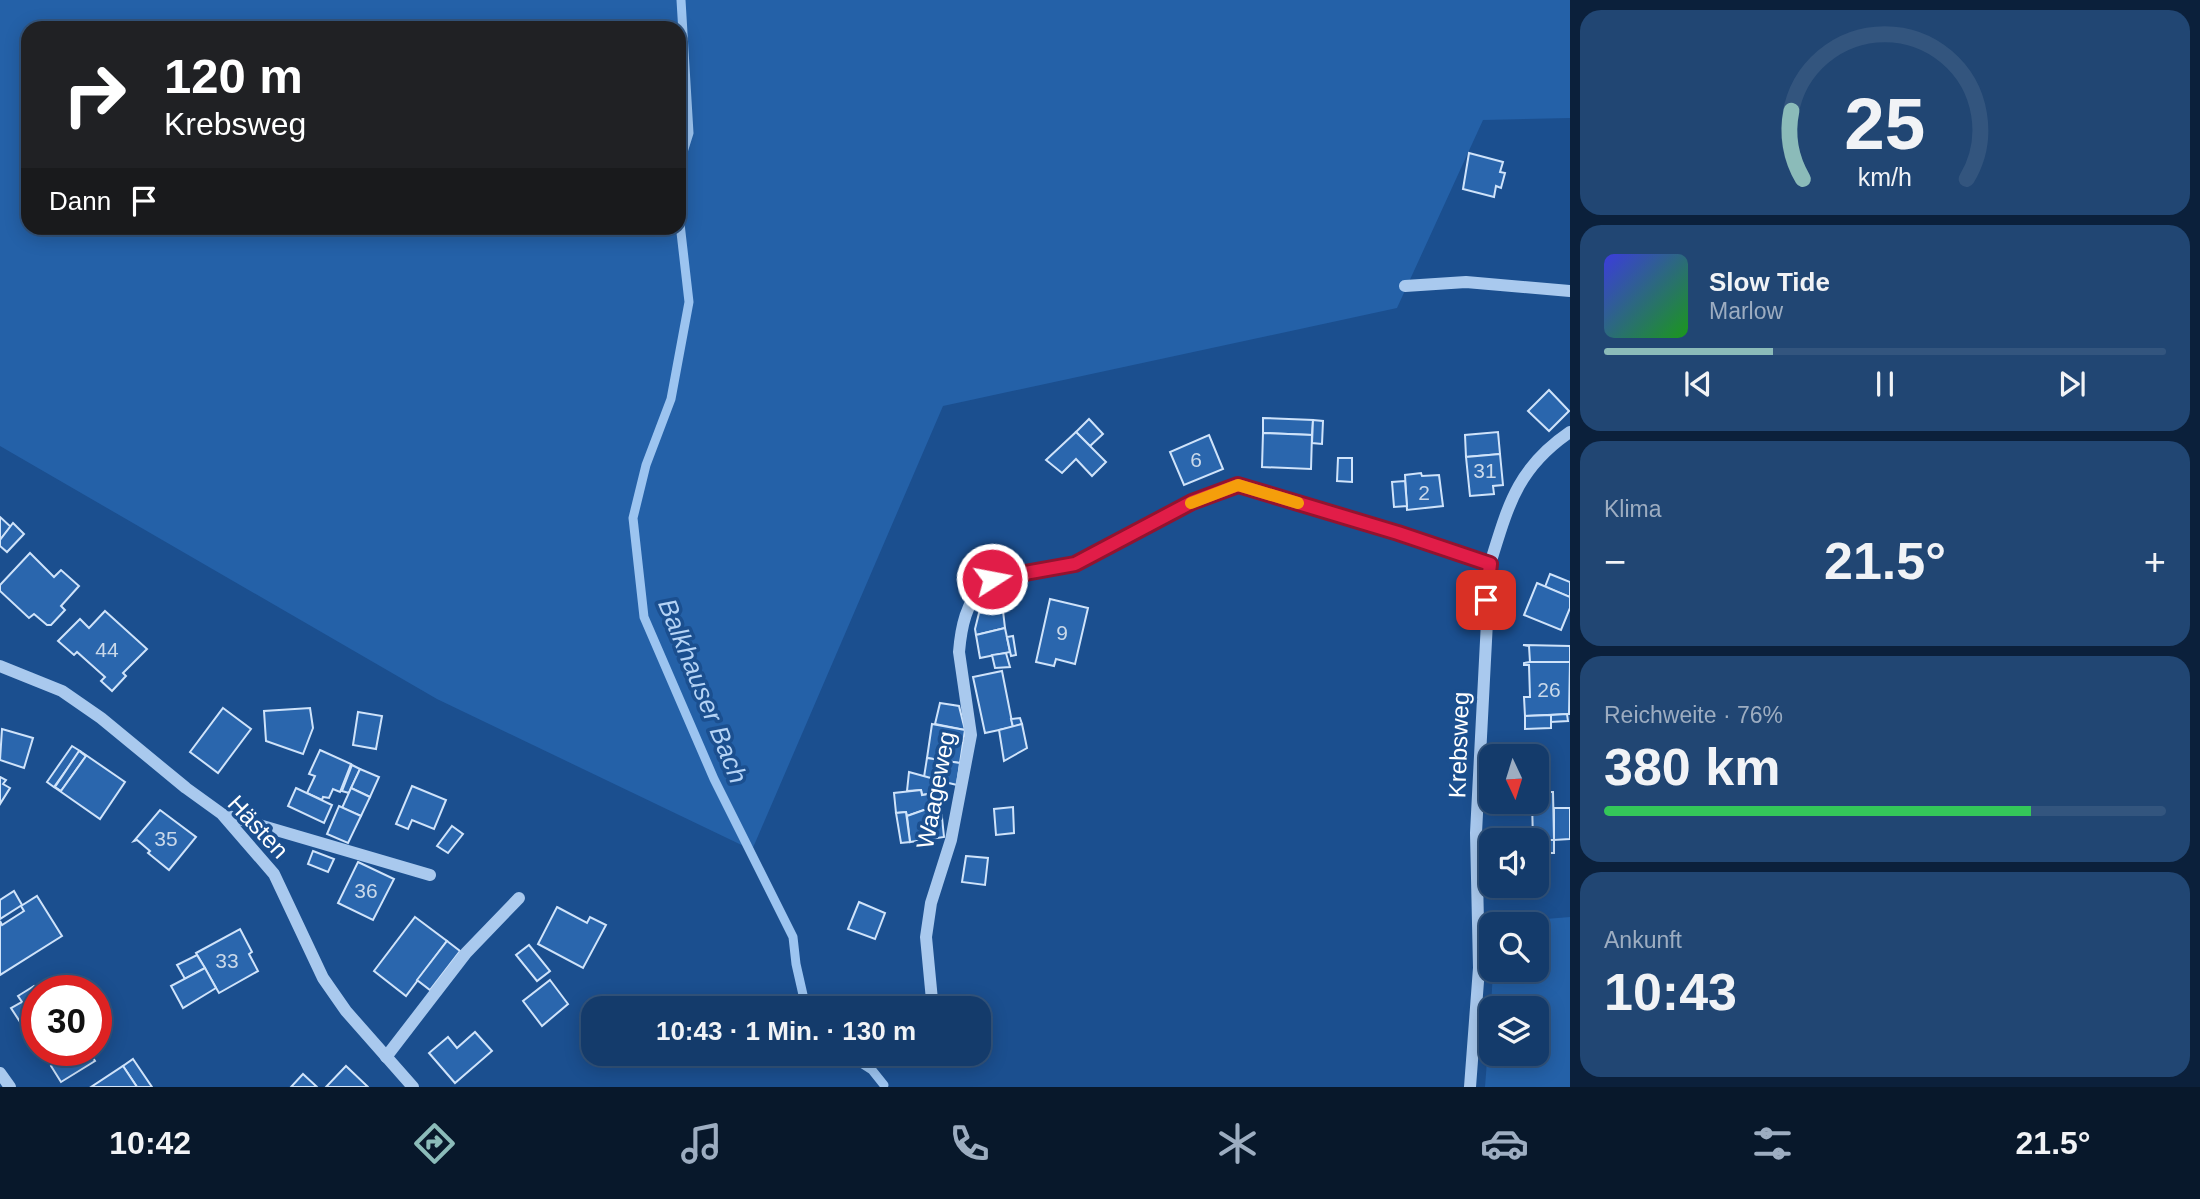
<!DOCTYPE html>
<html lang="de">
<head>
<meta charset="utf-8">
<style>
  body { margin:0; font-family:Helvetica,sans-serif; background:#214673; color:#f1f3f6; height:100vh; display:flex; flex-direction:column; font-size:26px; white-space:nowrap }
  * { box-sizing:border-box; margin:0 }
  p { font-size:23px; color:#9dadc1 }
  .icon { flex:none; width:38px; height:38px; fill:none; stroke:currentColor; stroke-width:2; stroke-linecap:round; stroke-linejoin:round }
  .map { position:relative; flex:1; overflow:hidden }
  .side { display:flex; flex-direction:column; gap:10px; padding:10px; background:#0b203b; width:630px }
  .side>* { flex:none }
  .guide { position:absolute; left:21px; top:21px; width:665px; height:214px; border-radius:21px; box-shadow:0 4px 18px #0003,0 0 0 2px #33557e; background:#202124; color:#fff; overflow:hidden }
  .needle { width:46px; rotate:176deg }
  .buttons { position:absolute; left:1479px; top:744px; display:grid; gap:14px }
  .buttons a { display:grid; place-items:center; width:70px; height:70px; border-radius:14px; background:#143b6b; box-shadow:0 4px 18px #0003,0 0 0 2px #33557e; font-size:35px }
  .speed { position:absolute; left:21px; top:975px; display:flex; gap:14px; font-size:35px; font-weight:700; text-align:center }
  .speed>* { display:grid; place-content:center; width:91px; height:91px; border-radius:50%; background:#143b6b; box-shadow:0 4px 18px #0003,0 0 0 2px #33557e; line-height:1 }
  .speed .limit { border:10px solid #d22; background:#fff; color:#111 }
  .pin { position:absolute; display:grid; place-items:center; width:60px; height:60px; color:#fff; margin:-30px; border-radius:14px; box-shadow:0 4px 10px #0006 }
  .me { position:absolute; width:77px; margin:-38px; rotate:79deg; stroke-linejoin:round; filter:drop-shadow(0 0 5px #0008) }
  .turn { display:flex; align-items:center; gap:24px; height:147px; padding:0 28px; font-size:32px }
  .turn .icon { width:91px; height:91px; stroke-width:2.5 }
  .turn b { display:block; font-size:49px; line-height:60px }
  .then { display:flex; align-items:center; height:66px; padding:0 28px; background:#0003; gap:14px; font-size:26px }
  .big { font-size:52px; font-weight:800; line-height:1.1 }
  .side .card { flex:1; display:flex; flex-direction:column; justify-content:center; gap:10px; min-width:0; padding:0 24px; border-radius:21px; background:#214673 }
  .side .dial { align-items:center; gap:0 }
  .dial svg { height:182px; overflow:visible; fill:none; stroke:#33557e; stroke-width:7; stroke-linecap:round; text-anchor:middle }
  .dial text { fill:#f1f3f6; stroke:none }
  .song { display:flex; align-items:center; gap:21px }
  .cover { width:84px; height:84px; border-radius:10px; background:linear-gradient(135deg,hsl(240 70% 55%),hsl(120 70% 35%)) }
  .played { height:7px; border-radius:4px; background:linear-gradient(90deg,#8bbbb9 30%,#33557e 30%) }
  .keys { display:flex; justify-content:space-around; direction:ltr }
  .heat { display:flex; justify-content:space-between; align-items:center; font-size:38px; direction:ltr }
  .charge { height:10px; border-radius:5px; background:linear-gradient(90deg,#34c759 76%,#33557e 0) }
  .trip { position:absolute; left:581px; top:996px; width:410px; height:70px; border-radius:21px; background:#143b6b; box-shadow:0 4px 18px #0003,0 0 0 2px #33557e; font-weight:800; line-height:70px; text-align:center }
  .tabs { display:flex; height:112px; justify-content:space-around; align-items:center; background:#08182b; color:#9dadc1 }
  .tabs .icon { width:49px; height:49px }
  .tabs .on { color:#8bbbb9 }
  .tabs b { font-size:32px; color:#f1f3f6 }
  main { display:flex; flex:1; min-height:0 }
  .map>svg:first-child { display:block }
  .green { fill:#2461a8; fill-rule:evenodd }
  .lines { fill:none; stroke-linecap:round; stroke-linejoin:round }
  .stream { stroke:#9cc4f0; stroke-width:9 }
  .building { fill:#2a66ad; stroke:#cfe3fa; stroke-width:2 }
  .minor { stroke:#a9c9ee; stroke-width:12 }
  .route-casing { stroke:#92132f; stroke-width:18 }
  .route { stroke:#e11d48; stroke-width:12 }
  .slow { stroke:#f59e0b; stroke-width:12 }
  .labels { text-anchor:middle; stroke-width:7; stroke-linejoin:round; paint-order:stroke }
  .number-label { font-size:21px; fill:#cad9ea }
  .street-label { font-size:24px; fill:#fff; stroke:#1b4f8f }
  .water-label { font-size:26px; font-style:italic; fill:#b5d3f5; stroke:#1b4f8f }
</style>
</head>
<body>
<main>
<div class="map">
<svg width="1570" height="1087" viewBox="0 0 1570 1087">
  <rect width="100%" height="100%" fill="#1b4f8f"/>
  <g class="green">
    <path d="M0,0H1570V118L1483,120L1397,308L943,406L752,850L437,699L0,446ZM28,28H679V228H28Z"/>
    <polygon points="1570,917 1570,1087 1485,1087 1491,1009 1491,1054 1536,1054 1536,1008 1491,1008 1493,970 1536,970 1536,924 1496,923"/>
  </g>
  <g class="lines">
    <g class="stream">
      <polyline points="679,165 689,133 681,0"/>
      <polyline points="679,215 689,302 671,399 646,465 633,518 644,617 714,779 793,937 796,964 806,1008"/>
      <polyline points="847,1054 872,1070 884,1085"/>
    </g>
  </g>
  <g class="building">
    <polygon points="1469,153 1503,162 1500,172 1505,173 1501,188 1496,186 1494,197 1463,189"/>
    <polygon points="1549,390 1569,411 1549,431 1528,411"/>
    <polygon points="1263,418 1313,420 1312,435 1263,433"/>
    <polygon points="1089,419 1103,434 1090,446 1076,432"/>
    <polygon points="1313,420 1323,421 1322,444 1312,443"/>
    <polygon points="1076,432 1106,462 1092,476 1076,459 1062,473 1046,460"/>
    <polygon points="1498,432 1500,454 1466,457 1465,435"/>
    <polygon points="1263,433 1312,435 1311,469 1262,467"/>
    <polygon points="1209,435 1223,469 1184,485 1170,452"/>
    <polygon points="1500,454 1503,485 1493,486 1494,494 1470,496 1466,457"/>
    <polygon points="1338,458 1352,458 1352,482 1337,481"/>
    <polygon points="1421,473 1422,476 1439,475 1443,506 1407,510 1405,475"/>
    <polygon points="1405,481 1407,506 1394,507 1392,482"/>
    <polygon points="0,517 11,527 0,540"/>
    <polygon points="13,523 24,534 7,552 0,546 0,540"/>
    <polygon points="30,553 54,577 61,570 79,586 61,606 65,610 51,625 47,625 34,614 29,618 0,591 0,585"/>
    <polygon points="1550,574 1570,582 1570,597 1545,587"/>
    <polygon points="1537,583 1570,597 1570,608 1561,630 1524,615"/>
    <polygon points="1050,599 1088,608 1075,664 1056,659 1054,666 1036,662"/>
    <polygon points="105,611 147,649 123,673 126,676 112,691 101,681 105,677 77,652 74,655 58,641 80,619 89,628"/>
    <polygon points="1003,611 1005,628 976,635 975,629 979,613"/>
    <polygon points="1005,628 1010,652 980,658 976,635"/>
    <polygon points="1013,636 1016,655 1011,656 1007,637"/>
    <polygon points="1523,645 1570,646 1570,662 1530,662 1529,646"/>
    <polygon points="1006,653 1010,667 995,668 992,655"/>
    <polygon points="1530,662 1570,662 1569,714 1525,716 1524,697 1530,697 1529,665 1524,665 1524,663"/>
    <polygon points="1002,671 1013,727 985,733 973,677"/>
    <polygon points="940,703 959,706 965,730 935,724"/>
    <polygon points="223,708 251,729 218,773 190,752"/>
    <polygon points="310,708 313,728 303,754 266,741 264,711"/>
    <polygon points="358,712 382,716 376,749 353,745"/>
    <polygon points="1567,714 1568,721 1551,722 1551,715"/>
    <polygon points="1551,715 1551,728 1525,729 1525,716"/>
    <polygon points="1020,718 1022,724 1013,727 1011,719"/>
    <polygon points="932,724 965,730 960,763 927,758"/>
    <polygon points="1022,724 1027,748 1004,761 999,730"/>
    <polygon points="2,729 33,738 24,768 0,760"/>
    <polygon points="72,746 80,751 54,787 47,782"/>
    <polygon points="320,750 351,764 340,792 333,789 329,798 323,797 322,800 307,793 315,776 309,774"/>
    <polygon points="79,751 86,756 61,791 55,787"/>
    <polygon points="80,751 125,782 100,819 54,787 61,791 86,756"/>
    <polygon points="927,758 960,763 957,785 924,777"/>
    <polygon points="352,765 360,769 349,793 342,791"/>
    <polygon points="360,769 379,777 370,797 351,788"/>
    <polygon points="909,772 938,780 935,793 922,795 921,790 907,791"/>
    <polygon points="0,777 6,780 3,784 10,788 0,804"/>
    <polygon points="412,786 446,800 434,829 412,820 408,829 396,824"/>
    <polygon points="296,788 332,805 324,823 288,806"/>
    <polygon points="351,788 370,797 361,816 342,808"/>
    <polygon points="921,790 922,795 935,793 937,809 924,810 907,816 906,812 896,813 894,793"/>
    <polygon points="1536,792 1553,792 1554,840 1533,840 1532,802 1536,802"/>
    <polygon points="339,806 361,816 348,843 327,834"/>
    <polygon points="1013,807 1014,833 996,835 994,809"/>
    <polygon points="941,808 944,837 910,842 907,816 924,810"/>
    <polygon points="1554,808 1570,808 1570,839 1554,840"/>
    <polygon points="160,810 196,837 169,870 148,853 150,851 137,840 134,841"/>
    <polygon points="906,812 910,842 901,843 896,813"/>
    <polygon points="452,826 463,834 448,853 437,846"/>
    <rect x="1536" y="840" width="18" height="13"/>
    <polygon points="313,851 334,859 328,872 308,864"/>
    <polygon points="966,856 988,858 985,885 962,882"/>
    <polygon points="358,862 394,879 373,920 338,903"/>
    <polygon points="14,891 22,905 0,919 0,900"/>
    <polygon points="37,896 62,936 0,975 0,921 2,925 24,911 21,906"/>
    <polygon points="859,902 885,913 875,939 848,929"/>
    <polygon points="557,907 587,923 590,917 606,925 583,968 538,944"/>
    <polygon points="415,917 447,941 406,996 374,971"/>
    <polygon points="240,929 252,952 249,954 258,971 219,993 196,953"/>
    <polygon points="447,941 460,951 430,990 417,980"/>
    <polygon points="529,945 550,971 537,981 516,955"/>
    <polygon points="197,955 205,968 185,979 177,965"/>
    <polygon points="205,968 216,988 183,1008 171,986"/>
    <polygon points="550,980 568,1004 542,1026 523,1001"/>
    <polygon points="51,982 57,990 37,990 37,1035 30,1024 24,1028 11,1008 22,1002 18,996 34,986 37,990"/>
    <polygon points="96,1021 105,1035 96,1040"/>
    <polygon points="475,1032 492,1051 455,1083 429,1053 448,1037 457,1048"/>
    <polygon points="46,1050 80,1050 56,1065"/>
    <polygon points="80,1050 88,1050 95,1061 61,1082 51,1066 54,1063 56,1065"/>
    <polygon points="133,1059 152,1087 137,1087 123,1066"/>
    <polygon points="123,1066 137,1087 91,1087"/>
    <polygon points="346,1066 368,1087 326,1087"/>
    <polygon points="303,1074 317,1087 291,1087"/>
  </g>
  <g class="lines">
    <g class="minor">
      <polyline points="1405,286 1466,282 1570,291"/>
      <polyline points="0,666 62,691 101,718 186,788 222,814 274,874 323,978 346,1011 413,1087"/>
      <polyline points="225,815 430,875"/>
      <path d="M932,1000L926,937L931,903L951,840L971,735L959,652C961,628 966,601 985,584C1006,567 1055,573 1083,561C1112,547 1215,482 1241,486C1263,489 1285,500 1307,506C1368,524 1429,544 1490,564"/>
      <polyline points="386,1057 466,953 519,898"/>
      <polyline points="0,1073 10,1087"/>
      <path d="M1470,1087L1479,968L1476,833L1490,564C1508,506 1517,468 1570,432"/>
    </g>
  </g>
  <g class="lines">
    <defs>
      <polyline id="route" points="992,579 1075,564 1192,502 1238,485 1398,533 1490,564 1486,600"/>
    </defs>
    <use href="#route" class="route-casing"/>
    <use href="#route" class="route"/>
    <polyline class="slow" points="1191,503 1238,485 1298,503"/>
  </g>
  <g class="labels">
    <g class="number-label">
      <text x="1196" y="467">6</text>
      <text x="1485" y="478">31</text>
      <text x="1424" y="500">2</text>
      <text x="1062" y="640">9</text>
      <text x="107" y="657">44</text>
      <text x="1549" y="697">26</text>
      <text x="166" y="846">35</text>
      <text x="366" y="898">36</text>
      <text x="227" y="968">33</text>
    </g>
    <g class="street-label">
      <text transform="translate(1459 745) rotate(-88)" y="8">Krebsweg</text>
      <text transform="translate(936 790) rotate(-79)" y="8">Waageweg</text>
      <text transform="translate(258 827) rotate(47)" y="8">Hästen</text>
    </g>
    <g class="water-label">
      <text transform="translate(703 691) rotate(68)" y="9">Balkhauser Bach</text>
    </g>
  </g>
</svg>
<div class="buttons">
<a><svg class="needle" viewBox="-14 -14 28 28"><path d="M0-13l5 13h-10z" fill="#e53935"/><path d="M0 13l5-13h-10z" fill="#9dadc1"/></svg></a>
<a><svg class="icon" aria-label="sound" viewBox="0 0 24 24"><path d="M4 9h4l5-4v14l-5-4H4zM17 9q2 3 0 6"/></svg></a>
<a><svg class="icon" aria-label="search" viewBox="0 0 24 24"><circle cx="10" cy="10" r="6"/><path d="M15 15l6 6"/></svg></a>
<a><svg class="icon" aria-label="layers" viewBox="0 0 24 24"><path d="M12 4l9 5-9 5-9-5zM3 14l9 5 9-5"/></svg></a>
</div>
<div class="speed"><div class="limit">30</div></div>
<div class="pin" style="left:1486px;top:600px;background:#d93025"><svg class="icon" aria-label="arrive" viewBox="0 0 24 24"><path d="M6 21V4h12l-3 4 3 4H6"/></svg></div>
<svg class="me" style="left:992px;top:579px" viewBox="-20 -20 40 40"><circle r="17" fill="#e11d48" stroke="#fff" stroke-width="3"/><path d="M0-11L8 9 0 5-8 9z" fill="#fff"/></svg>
<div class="trip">10:43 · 1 Min. · 130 m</div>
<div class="guide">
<div class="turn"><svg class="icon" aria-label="right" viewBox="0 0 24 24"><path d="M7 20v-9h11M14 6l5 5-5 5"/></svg><div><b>120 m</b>Krebsweg</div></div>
<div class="then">Dann<svg class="icon" aria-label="arrive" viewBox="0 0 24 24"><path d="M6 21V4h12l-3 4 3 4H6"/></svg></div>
</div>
</div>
<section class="side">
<div class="card dial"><svg viewBox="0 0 100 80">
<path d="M14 69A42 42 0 1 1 86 69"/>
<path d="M14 69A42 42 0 0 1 9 39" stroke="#8bbbb9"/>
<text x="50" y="56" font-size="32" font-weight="700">25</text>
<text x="50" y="72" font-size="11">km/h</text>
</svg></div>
<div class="card">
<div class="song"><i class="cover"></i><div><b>Slow Tide</b><p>Marlow</p></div></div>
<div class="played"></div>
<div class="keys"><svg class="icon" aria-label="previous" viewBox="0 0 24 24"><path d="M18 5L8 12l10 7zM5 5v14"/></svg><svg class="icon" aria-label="pause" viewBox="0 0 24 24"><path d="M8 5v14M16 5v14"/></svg><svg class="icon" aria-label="next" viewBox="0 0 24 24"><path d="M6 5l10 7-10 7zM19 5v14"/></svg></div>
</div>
<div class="card"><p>Klima</p>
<div class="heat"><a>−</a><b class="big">21.5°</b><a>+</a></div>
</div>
<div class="card"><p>Reichweite · 76%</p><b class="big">380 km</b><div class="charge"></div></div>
<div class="card"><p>Ankunft</p><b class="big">10:43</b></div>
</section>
</main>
<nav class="tabs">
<b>10:42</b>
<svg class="icon on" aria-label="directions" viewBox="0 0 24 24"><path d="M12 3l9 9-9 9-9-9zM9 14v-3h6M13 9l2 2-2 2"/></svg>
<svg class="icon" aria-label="music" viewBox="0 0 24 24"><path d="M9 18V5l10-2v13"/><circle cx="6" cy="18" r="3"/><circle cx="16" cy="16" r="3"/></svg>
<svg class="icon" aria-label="phone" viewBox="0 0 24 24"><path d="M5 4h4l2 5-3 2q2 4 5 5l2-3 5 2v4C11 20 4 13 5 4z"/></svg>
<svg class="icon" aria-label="climate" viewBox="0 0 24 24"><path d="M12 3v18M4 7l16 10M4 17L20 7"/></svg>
<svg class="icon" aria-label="car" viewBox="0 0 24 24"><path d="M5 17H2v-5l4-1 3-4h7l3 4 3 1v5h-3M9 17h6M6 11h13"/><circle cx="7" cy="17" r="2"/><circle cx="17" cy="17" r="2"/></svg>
<svg class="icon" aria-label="filters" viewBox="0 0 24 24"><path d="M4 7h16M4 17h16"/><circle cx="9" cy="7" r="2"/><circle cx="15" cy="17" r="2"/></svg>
<b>21.5°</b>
</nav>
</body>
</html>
